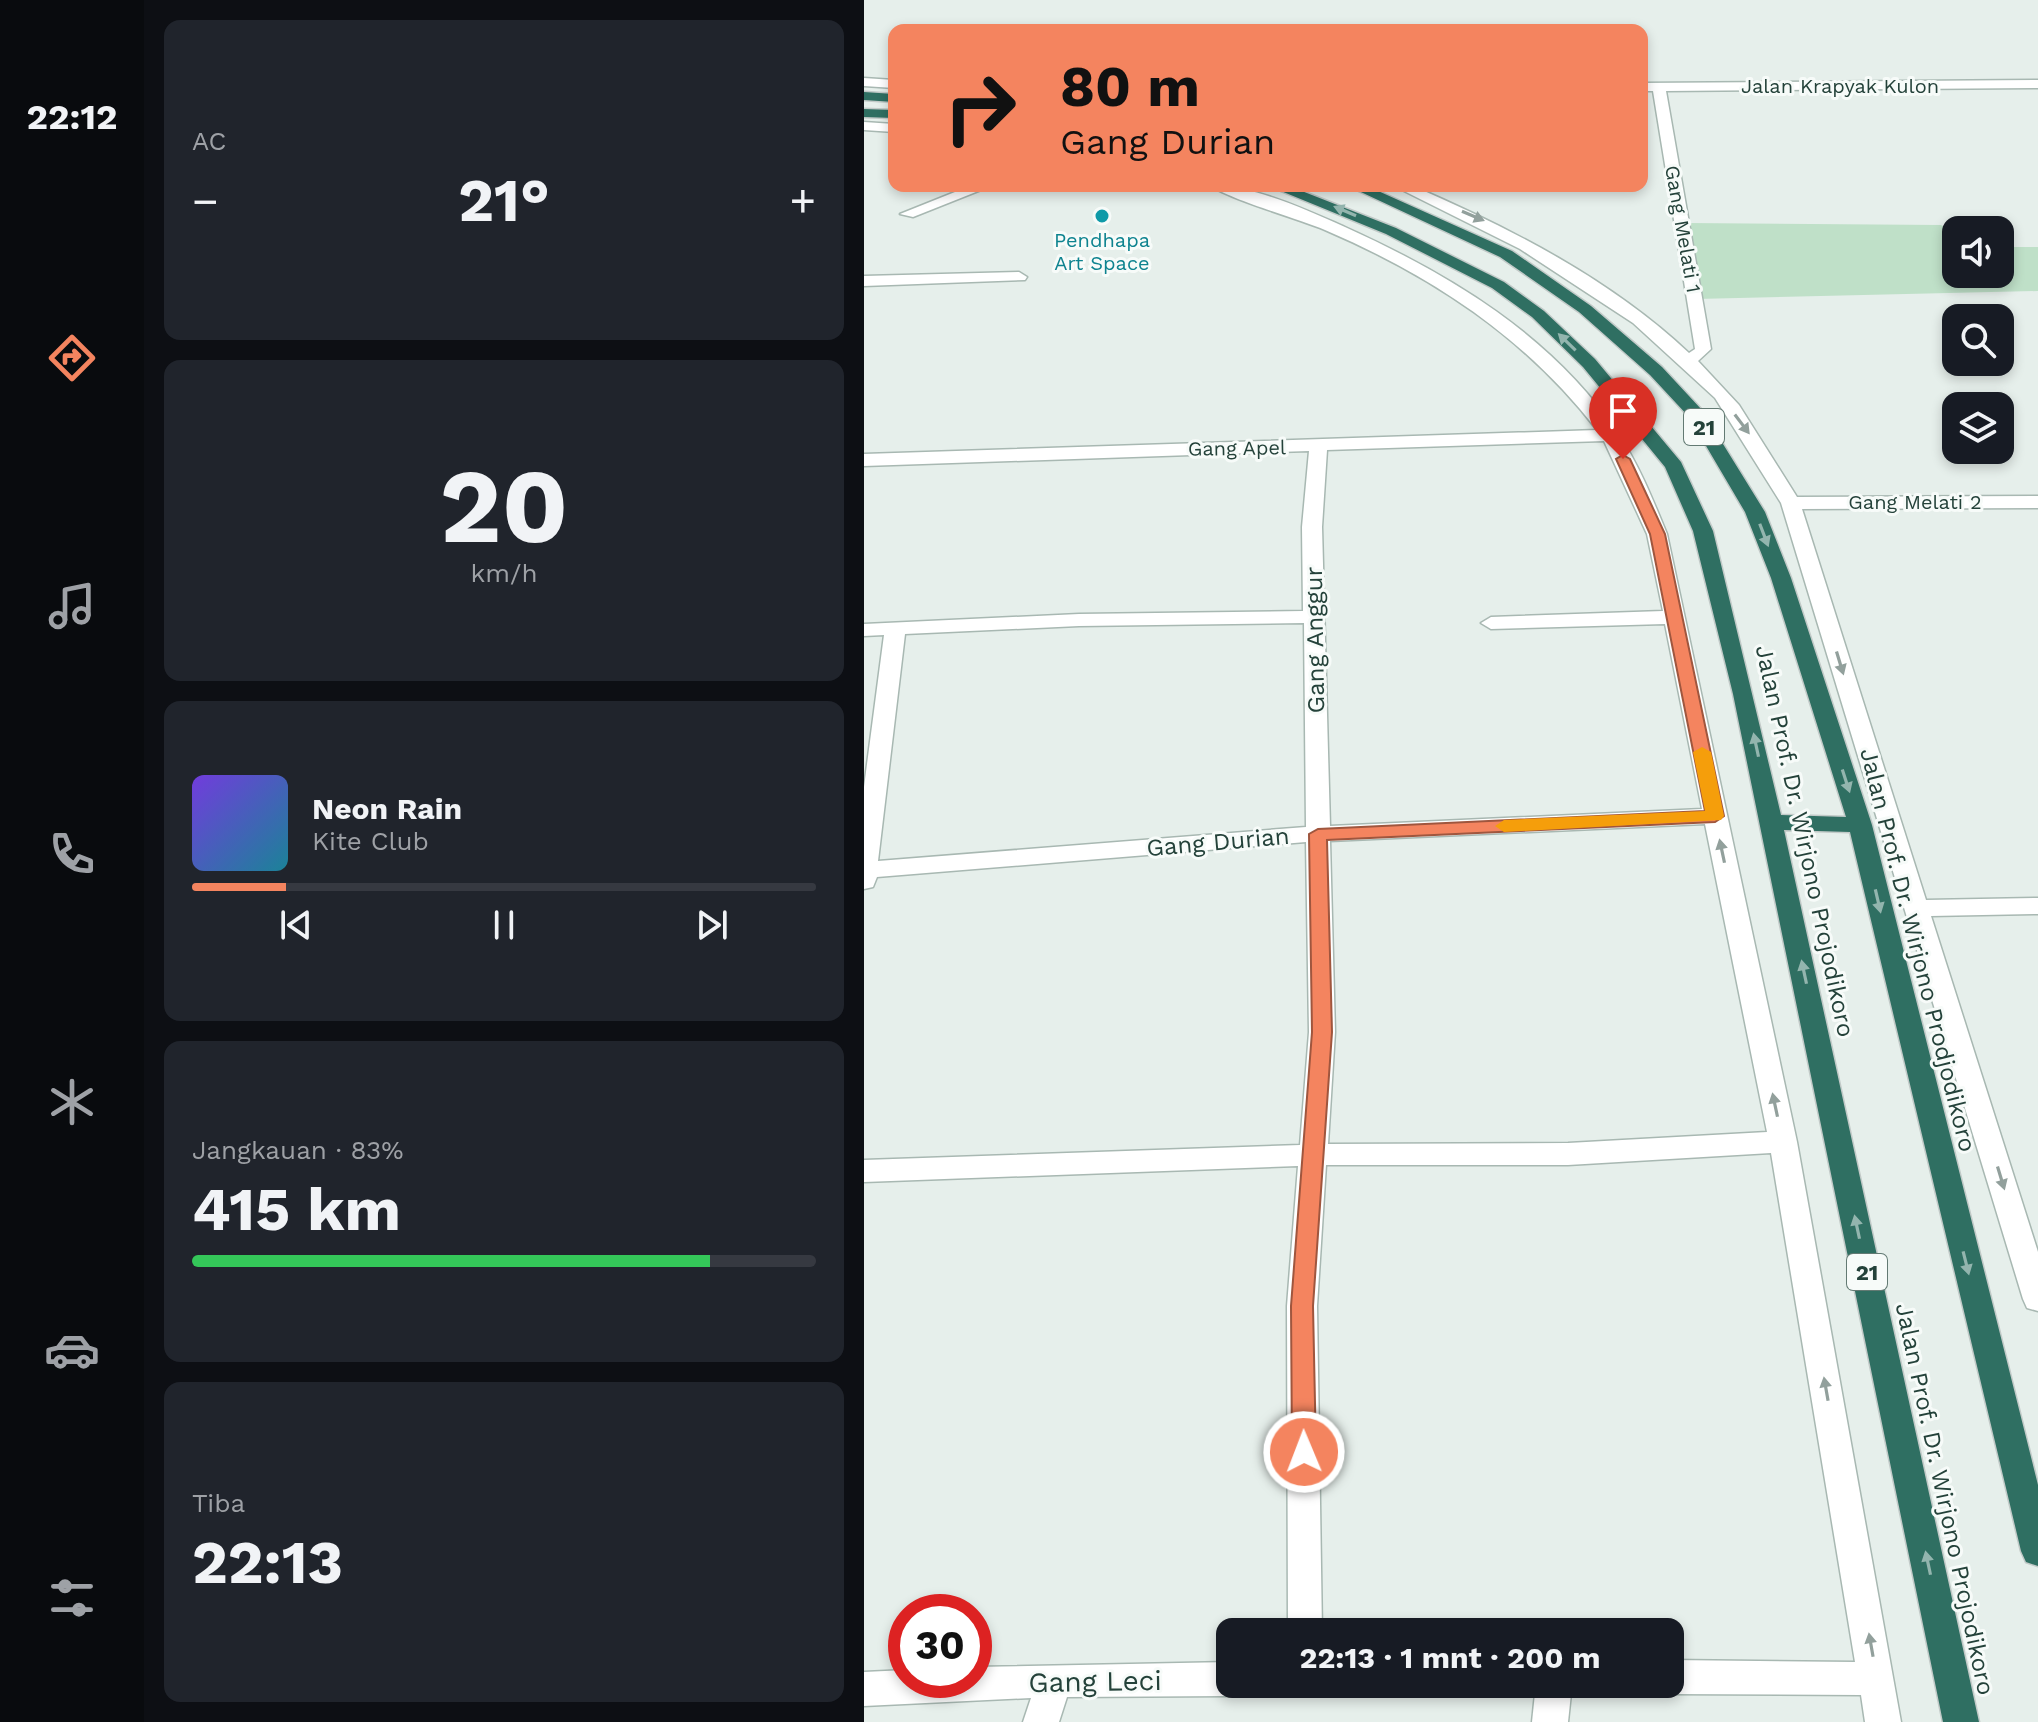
<!DOCTYPE html>
<html lang="id">
<head>
<meta charset="utf-8">
<style>
  body { margin:0; font-family:"Work Sans",sans-serif; background:#20242c; color:#f1f3f6; height:100vh; display:flex; flex-direction:column; font-size:30px; white-space:nowrap }
  * { box-sizing:border-box; margin:0 }
  p { font-size:26px; color:#9ea1a6 }
  .icon { flex:none; width:44px; height:44px; fill:none; stroke:currentColor; stroke-width:2; stroke-linecap:round; stroke-linejoin:round }
  .map { position:relative; flex:1; overflow:hidden }
  .drawer { display:flex; flex-direction:column; gap:20px; padding:20px; background:#0d0f14; width:720px }
  .drawer>* { flex:none }
  .hud { position:absolute; left:24px; top:24px; width:760px; height:168px; border-radius:16px; box-shadow:0 4px 12px #0003; background:#f4845f; color:#111; overflow:hidden }
  .controls { position:absolute; left:1078px; top:216px; display:grid; gap:16px }
  .controls a { display:grid; place-items:center; width:72px; height:72px; border-radius:16px; background:#171b24; box-shadow:0 4px 12px #0003; font-size:40px }
  .speed { position:absolute; left:24px; top:1594px; display:flex; gap:16px; font-size:40px; font-weight:700; text-align:center }
  .speed>* { display:grid; place-content:center; width:104px; height:104px; border-radius:50%; background:#171b24; box-shadow:0 4px 12px #0003; line-height:1 }
  .speed .limit { border:12px solid #d22; background:#fff; color:#111 }
  .pin { position:absolute; display:grid; place-items:center; width:68px; height:68px; color:#fff; margin:-82px -34px; border-radius:50% 50% 50% 0; rotate:-45deg; box-shadow:0 0 8px #0007 }
  .pin .icon { rotate:45deg }
  .me { position:absolute; width:88px; margin:-44px; rotate:359deg; stroke-linejoin:round; filter:drop-shadow(0 0 6px #0008) }
  .turn { display:flex; align-items:center; gap:28px; height:168px; padding:0 40px; font-size:36px }
  .turn .icon { width:104px; height:104px; stroke-width:2.5 }
  .turn b { display:block; font-size:56px; line-height:68px }
  .big { font-size:60px; font-weight:700; line-height:1.1 }
  .drawer .card { flex:1; display:flex; flex-direction:column; justify-content:center; gap:12px; min-width:0; padding:0 28px; border-radius:16px; background:#20242c }
  .drawer .dial { align-items:center; gap:0 }
  .dial b { font-size:104px; line-height:1 }
  .song { display:flex; align-items:center; gap:24px }
  .cover { width:96px; height:96px; border-radius:12px; background:linear-gradient(135deg,hsl(260 70% 55%),hsl(190 70% 35%)) }
  .played { height:8px; border-radius:4px; background:linear-gradient(90deg,#f4845f 15%,#363941 15%) }
  .keys { display:flex; justify-content:space-around; direction:ltr }
  .heat { display:flex; justify-content:space-between; align-items:center; font-size:44px; direction:ltr }
  .charge { height:12px; border-radius:6px; background:linear-gradient(90deg,#34c759 83%,#363941 0) }
  .trip { position:absolute; left:352px; top:1618px; width:468px; height:80px; border-radius:16px; background:#171b24; box-shadow:0 4px 12px #0003; font-weight:700; line-height:80px; text-align:center }
  main { display:flex; flex:1; min-height:0 }
  .menu { display:flex; flex-direction:column; width:144px; justify-content:space-around; align-items:center; background:#090b0e; color:#9ea1a6 }
  .menu .icon { width:56px; height:56px }
  .menu .active { color:#f4845f }
  .menu b { font-size:36px; color:#f1f3f6 }
  .map>svg:first-child { display:block }
  .green { fill:#bfe0c8 }
  .lines { fill:none; stroke-linecap:round; stroke-linejoin:round }
  .minor-casing { stroke:#a8b8b2; stroke-width:3 }
  .highway-casing { stroke:#c2cac8; stroke-width:3 }
  .minor { fill:#fff; fill-rule:evenodd }
  .highway { fill:#2f6f62; fill-rule:evenodd }
  .oneway { fill:#93b5ae }
  .oneway2 { fill:#92a09c }
  .route { fill:#f4845f; stroke:#9f563e; stroke-width:2 }
  .slow { fill:#f59e0b }
  .culture-dot { fill:#0f9aa8; stroke:#f7fbf9; stroke-width:3 }
  .labels { text-anchor:middle; stroke-width:6; stroke-linejoin:round; paint-order:stroke }
  .far-street-label { font-size:20px; fill:#24423a; stroke:#f7fbf9 }
  .far-culture-label { font-size:20px; fill:#0d838f; stroke:#f7fbf9 }
  .shield { fill:#f7fbf9; stroke:#637a73; stroke-width:2 }
  .shield-label { font-size:22px; font-weight:bold; fill:#24423a }
  .street-label { font-size:24px; fill:#24423a; stroke:#f7fbf9 }
  .near-street-label { font-size:28px; fill:#24423a; stroke:#f7fbf9 }
</style>
</head>
<body>
<main>
<nav class="menu">
<b>22:12</b>
<svg class="icon active" aria-label="directions" viewBox="0 0 24 24"><path d="M12 3l9 9-9 9-9-9zM9 14v-3h6M13 9l2 2-2 2"/></svg>
<svg class="icon" aria-label="music" viewBox="0 0 24 24"><path d="M9 18V5l10-2v13"/><circle cx="6" cy="18" r="3"/><circle cx="16" cy="16" r="3"/></svg>
<svg class="icon" aria-label="phone" viewBox="0 0 24 24"><path d="M5 4h4l2 5-3 2q2 4 5 5l2-3 5 2v4C11 20 4 13 5 4z"/></svg>
<svg class="icon" aria-label="climate" viewBox="0 0 24 24"><path d="M12 3v18M4 7l16 10M4 17L20 7"/></svg>
<svg class="icon" aria-label="car" viewBox="0 0 24 24"><path d="M5 17H2v-5l4-1 3-4h7l3 4 3 1v5h-3M9 17h6M6 11h13"/><circle cx="7" cy="17" r="2"/><circle cx="17" cy="17" r="2"/></svg>
<svg class="icon" aria-label="filters" viewBox="0 0 24 24"><path d="M4 7h16M4 17h16"/><circle cx="9" cy="7" r="2"/><circle cx="15" cy="17" r="2"/></svg>
</nav>
<section class="drawer">
<div class="card"><p>AC</p>
<div class="heat"><a>−</a><b class="big">21°</b><a>+</a></div>
</div>
<div class="card dial"><b>20</b><p>km/h</p></div>
<div class="card">
<div class="song"><i class="cover"></i><div><b>Neon Rain</b><p>Kite Club</p></div></div>
<div class="played"></div>
<div class="keys"><svg class="icon" aria-label="previous" viewBox="0 0 24 24"><path d="M18 5L8 12l10 7zM5 5v14"/></svg><svg class="icon" aria-label="pause" viewBox="0 0 24 24"><path d="M8 5v14M16 5v14"/></svg><svg class="icon" aria-label="next" viewBox="0 0 24 24"><path d="M6 5l10 7-10 7zM19 5v14"/></svg></div>
</div>
<div class="card"><p>Jangkauan · 83%</p><b class="big">415 km</b><div class="charge"></div></div>
<div class="card"><p>Tiba</p><b class="big">22:13</b></div>
</section>
<div class="map">
<svg width="1174" height="1722" viewBox="0 0 1174 1722">
  <rect width="100%" height="100%" fill="#e6efeb"/>
  <polygon class="green" points="822,223 1077,225 1092,234 1092,274 1136,274 1136,247 1174,247 1174,291 832,299"/>
  <g class="lines">
    <defs>
      <g id="minor">
        <polygon points="0,78 30,80 30,88 0,86"/>
        <path d="M1174,80V88L802,91L847,349L834,361L875,405L933,497L1174,496V508L938,509L1062,900L1174,898V914L1067,916L1174,1252V1311L1163,1308L1159,1299L917,503L851,398L769,323L656,249L530,186H549C648,229 746,279 825,353L831,349L789,91H778V83Z"/>
        <polygon points="0,122 30,124 30,132 0,130"/>
        <polygon points="106,186 127,186 49,217 36,214"/>
        <path d="M348,186C392,186 440,209 481,227C587,275 689,336 755,435C775,465 789,500 803,534L933,1142L1037,1722H1001L997,1695L806,1694L794,1689L791,1684H806V1660L991,1662L907,1153L704,1165H462L453,1306L458,1632H424L423,1306L434,1166L0,1182V1160L436,1145L445,1032L442,842L13,877L9,887L0,889V787L20,635L0,636V624L215,614L439,611L438,527L445,451L0,466V454L733,430C661,337 568,276 461,230C437,220 362,198 348,186ZM740,441L783,534L799,611L627,617L617,623L627,629L801,624L838,809L466,826L458,527L463,450ZM440,623L442,827L14,861L41,634L215,626ZM841,824L903,1132L704,1143L464,1144L471,1032L466,841Z"/>
        <polygon points="155,272 163,277 161,280 0,286 0,276"/>
        <polygon points="366,1662 366,1684 381,1684 378,1691 366,1696 203,1697 195,1722 159,1722 167,1698 0,1706 0,1672 42,1670 42,1680 110,1680 110,1667"/>
        <polygon points="672,1684 708,1684 704,1722 668,1722"/>
      </g>
      <g id="highway">
        <polygon points="0,92 30,94 30,102 0,100"/>
        <polygon points="0,109 30,110 30,118 0,117"/>
        <polygon points="405,186 425,186 532,228 640,282 680,311 731,359 817,462 849,531 917,815 982,817 907,578 881,512 825,417 786,375 715,312 636,257 484,186 503,186 648,251 727,306 798,367 838,410 901,512 927,578 1008,825 1174,1485 1174,1566 1162,1562 1157,1551 986,832 920,830 1115,1722 1079,1722 869,694 829,531 801,467 719,367 668,317 628,288 522,234"/>
      </g>
    </defs>
    <use href="#minor" class="minor-casing"/>
    <use href="#highway" class="highway-casing"/>
    <use href="#minor" class="minor"/>
    <use href="#highway" class="highway"/>
  </g>
  <defs><path id="oneway-solid" d="M-6-.8H1V-3.2L6.5 0L1 3.2V.8H-6Z" transform="scale(2)"/></defs>
  <g class="oneway">
    <use href="#oneway-solid" transform="translate(481 211) rotate(-157)"/>
    <use href="#oneway-solid" transform="translate(703 342) rotate(-136)"/>
    <use href="#oneway-solid" transform="translate(900 535) rotate(69)"/>
    <use href="#oneway-solid" transform="translate(892 745) rotate(-102)"/>
    <use href="#oneway-solid" transform="translate(982 781) rotate(72)"/>
    <use href="#oneway-solid" transform="translate(1014 901) rotate(77)"/>
    <use href="#oneway-solid" transform="translate(940 972) rotate(-102)"/>
    <use href="#oneway-solid" transform="translate(993 1227) rotate(-102)"/>
    <use href="#oneway-solid" transform="translate(1102 1263) rotate(76)"/>
    <use href="#oneway-solid" transform="translate(1064 1563) rotate(-102)"/>
  </g>
  <g class="oneway2">
    <use href="#oneway-solid" transform="translate(609 216) rotate(23)"/>
    <use href="#oneway-solid" transform="translate(878 424) rotate(53)"/>
    <use href="#oneway-solid" transform="translate(976 663) rotate(73)"/>
    <use href="#oneway-solid" transform="translate(858 851) rotate(-102)"/>
    <use href="#oneway-solid" transform="translate(911 1105) rotate(-102)"/>
    <use href="#oneway-solid" transform="translate(1137 1178) rotate(73)"/>
    <use href="#oneway-solid" transform="translate(962 1389) rotate(-100)"/>
    <use href="#oneway-solid" transform="translate(1007 1645) rotate(-100)"/>
  </g>
  <polygon class="route" points="759,455 766,459 801,534 860,816 851,822 463,840 468,1032 449,1306 452,1452 449,1459 440,1462 432,1459 428,1452 427,1306 448,1032 445,834 454,829 841,811 786,534 752,459"/>
  <polygon class="slow" points="838,747 847,752 860,816 857,820 640,832 631,826 640,820 841,811 829,752"/>
  <circle class="culture-dot" cx="238" cy="216" r="8"/>
  <g class="labels">
    <g class="far-street-label">
      <text x="976" y="93">Jalan Krapyak Kulon</text>
      <text transform="translate(819 229) rotate(80)" y="7">Gang Melati 1</text>
      <text transform="translate(373 448) rotate(-1)" y="7">Gang Apel</text>
      <text x="1051" y="509">Gang Melati 2</text>
    </g>
    <g class="far-culture-label">
      <text x="238" y="247">Pendhapa<tspan x="238" dy="23">Art Space</tspan></text>
    </g>
    <g class="shield">
      <rect x="820" y="409" width="40" height="36" rx="6"/>
      <rect x="983" y="1254" width="40" height="36" rx="6"/>
    </g>
    <g class="shield-label">
      <text x="840" y="435">21</text>
      <text x="1003" y="1280">21</text>
    </g>
    <g class="street-label">
      <text transform="translate(451 640) rotate(-91)" y="8">Gang Anggur</text>
      <text transform="translate(941 841) rotate(78)" y="8">Jalan Prof. Dr. Wirjono Projodikoro</text>
      <text transform="translate(354 842) rotate(-5)" y="8">Gang Durian</text>
      <text transform="translate(1054 950) rotate(76)" y="8">Jalan Prof. Dr. Wirjono Prodjodikoro</text>
      <text transform="translate(1081 1499) rotate(78)" y="8">Jalan Prof. Dr. Wirjono Projodikoro</text>
    </g>
    <g class="near-street-label">
      <text transform="translate(231 1681) rotate(-1)" y="10">Gang Leci</text>
    </g>
  </g>
</svg>
<div class="controls">
<a><svg class="icon" aria-label="sound" viewBox="0 0 24 24"><path d="M4 9h4l5-4v14l-5-4H4zM17 9q2 3 0 6"/></svg></a>
<a><svg class="icon" aria-label="search" viewBox="0 0 24 24"><circle cx="10" cy="10" r="6"/><path d="M15 15l6 6"/></svg></a>
<a><svg class="icon" aria-label="layers" viewBox="0 0 24 24"><path d="M12 4l9 5-9 5-9-5zM3 14l9 5 9-5"/></svg></a>
</div>
<div class="speed"><div class="limit">30</div></div>
<div class="pin" style="left:759px;top:459px;background:#d93025"><svg class="icon" aria-label="arrive" viewBox="0 0 24 24"><path d="M6 21V4h12l-3 4 3 4H6"/></svg></div>
<svg class="me" style="left:440px;top:1452px" viewBox="-20 -20 40 40"><circle r="17" fill="#f4845f" stroke="#fff" stroke-width="3"/><path d="M0-11L8 9 0 5-8 9z" fill="#fff"/></svg>
<div class="trip">22:13 · 1 mnt · 200 m</div>
<div class="hud">
<div class="turn"><svg class="icon" aria-label="right" viewBox="0 0 24 24"><path d="M7 20v-9h11M14 6l5 5-5 5"/></svg><div><b>80 m</b>Gang Durian</div></div>
</div>
</div>
</main>
</body>
</html>
